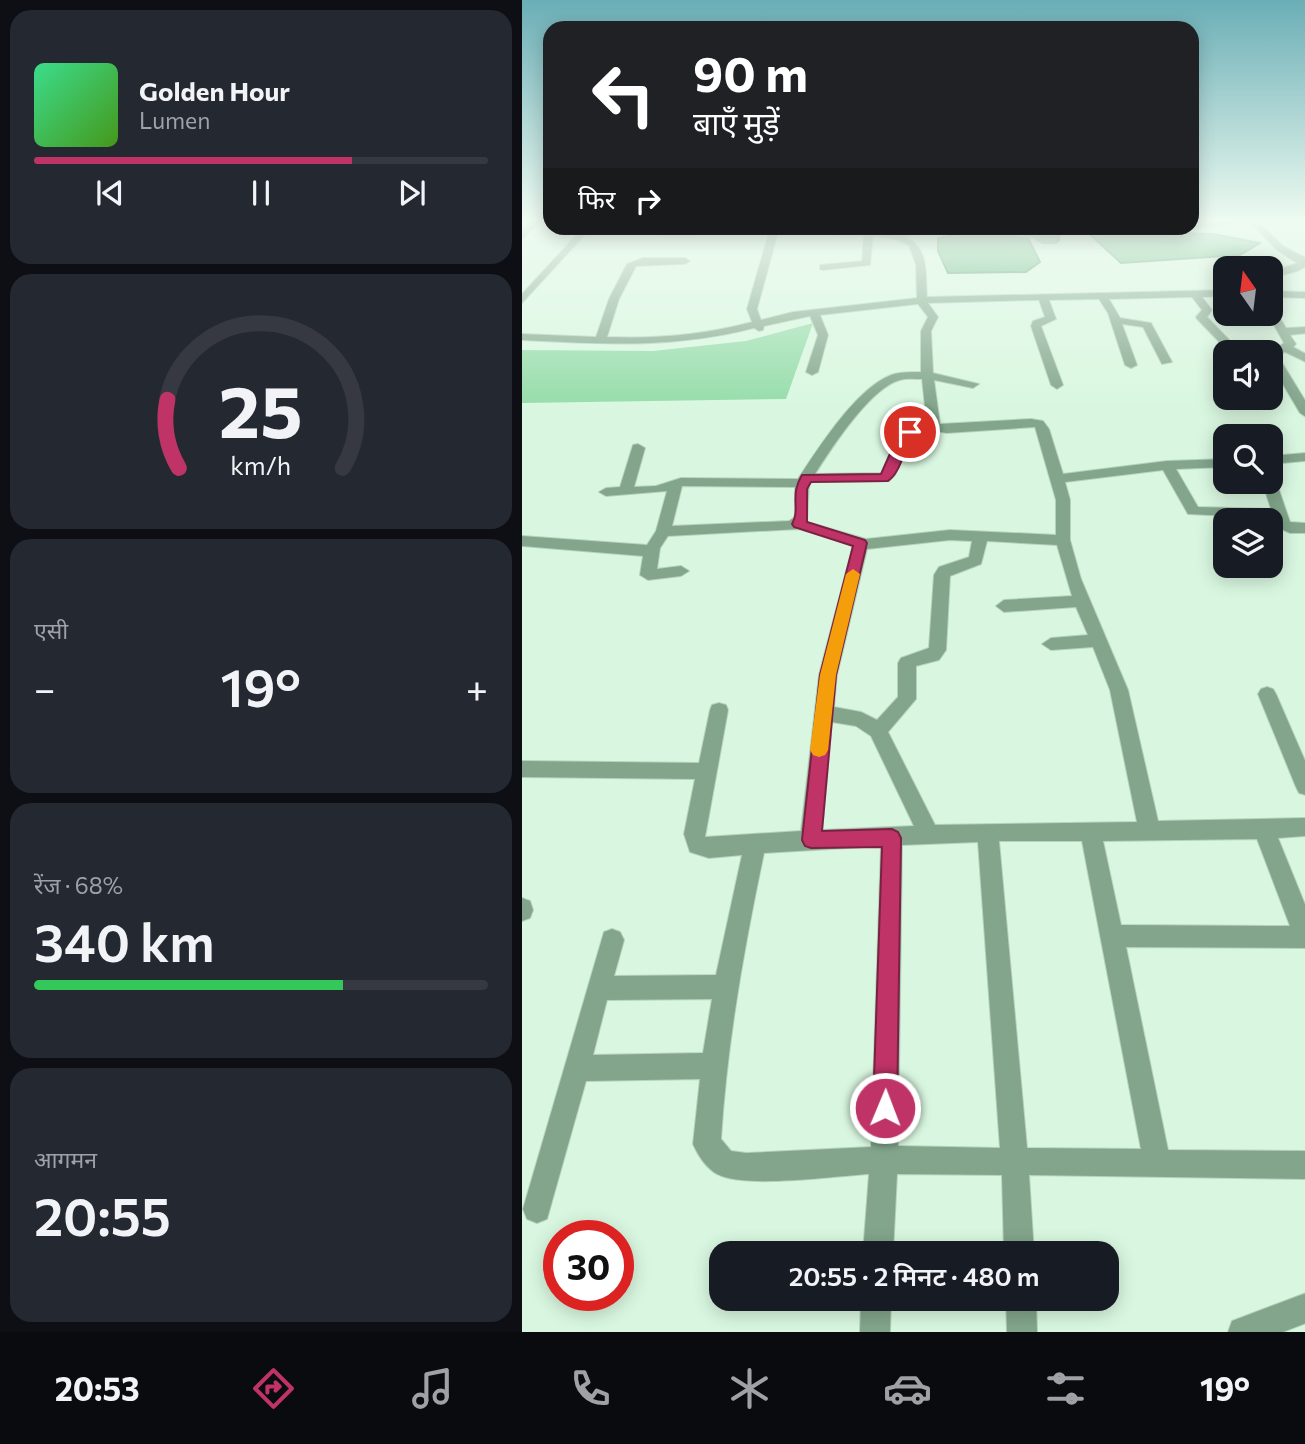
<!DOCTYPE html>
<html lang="hi">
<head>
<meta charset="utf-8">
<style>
  body { margin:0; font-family:Commissioner,"Noto Sans Devanagari",sans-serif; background:#242831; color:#f1f3f6; height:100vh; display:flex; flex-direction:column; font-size:26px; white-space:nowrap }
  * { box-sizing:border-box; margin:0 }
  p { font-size:23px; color:#9ea1a6 }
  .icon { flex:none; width:38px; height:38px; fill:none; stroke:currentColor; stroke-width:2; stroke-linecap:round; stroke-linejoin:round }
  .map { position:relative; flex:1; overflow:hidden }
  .side { display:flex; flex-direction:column; gap:10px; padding:10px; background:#0d0f14; width:522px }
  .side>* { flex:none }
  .top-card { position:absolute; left:21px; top:21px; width:656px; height:214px; border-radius:21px; box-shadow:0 4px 18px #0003; background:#202124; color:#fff; overflow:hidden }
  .needle { width:46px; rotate:346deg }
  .tools { position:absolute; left:691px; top:256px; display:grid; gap:14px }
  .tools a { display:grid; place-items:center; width:70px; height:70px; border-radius:14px; background:#171b24; box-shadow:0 4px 18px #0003; font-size:35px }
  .speed { position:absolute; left:21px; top:1220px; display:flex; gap:14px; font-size:35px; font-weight:700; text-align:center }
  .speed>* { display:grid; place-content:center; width:91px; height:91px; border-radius:50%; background:#171b24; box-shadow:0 4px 18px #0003; line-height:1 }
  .speed .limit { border:10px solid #d22; background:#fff; color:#111 }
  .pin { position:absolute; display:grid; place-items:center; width:60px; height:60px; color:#fff; margin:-30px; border:4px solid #fff; border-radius:50%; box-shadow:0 2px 7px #0007 }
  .me { position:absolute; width:77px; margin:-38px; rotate:1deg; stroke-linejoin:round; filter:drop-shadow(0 0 5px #0008) }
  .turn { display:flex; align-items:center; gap:24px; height:147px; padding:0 35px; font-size:32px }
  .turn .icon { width:91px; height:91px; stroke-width:2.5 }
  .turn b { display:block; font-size:49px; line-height:60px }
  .then { display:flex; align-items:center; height:66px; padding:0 35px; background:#0003; gap:14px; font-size:26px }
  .big { font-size:52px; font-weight:600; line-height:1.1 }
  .side .widget { flex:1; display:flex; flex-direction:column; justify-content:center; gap:10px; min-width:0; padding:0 24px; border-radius:21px; background:#242831 }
  .side .dial { align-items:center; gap:0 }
  .dial svg { height:182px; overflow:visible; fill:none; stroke:#363941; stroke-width:7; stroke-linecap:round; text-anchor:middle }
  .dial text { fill:#f1f3f6; stroke:none }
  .song { display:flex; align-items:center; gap:21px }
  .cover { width:84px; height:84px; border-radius:10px; background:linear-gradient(135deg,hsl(150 70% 55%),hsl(100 70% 35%)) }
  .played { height:7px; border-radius:4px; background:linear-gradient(90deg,#bf3367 70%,#363941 70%) }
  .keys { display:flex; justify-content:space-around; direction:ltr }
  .heat { display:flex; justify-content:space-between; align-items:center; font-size:38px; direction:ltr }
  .charge { height:10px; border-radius:5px; background:linear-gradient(90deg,#34c759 68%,#363941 0) }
  .trip { position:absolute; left:187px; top:1241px; width:410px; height:70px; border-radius:21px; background:#171b24; box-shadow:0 4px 18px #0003; font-weight:600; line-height:70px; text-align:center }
  .tab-bar { display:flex; height:112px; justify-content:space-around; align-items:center; background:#090b0e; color:#9ea1a6 }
  .tab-bar .icon { width:49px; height:49px }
  .tab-bar .on { color:#bf3367 }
  .tab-bar b { font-size:32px; color:#f1f3f6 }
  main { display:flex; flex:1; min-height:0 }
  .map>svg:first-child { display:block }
  .green { fill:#95dca9 }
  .water { fill:#4ea66c; stroke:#44865a; stroke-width:2 }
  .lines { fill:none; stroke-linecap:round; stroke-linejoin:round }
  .minor-casing { stroke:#b7d1bd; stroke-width:2 }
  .minor { fill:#82a58b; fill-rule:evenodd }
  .wall { fill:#64af7b }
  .shaded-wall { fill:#518e64 }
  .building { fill:#74cb8f; stroke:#518e64; stroke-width:2 }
  .route { fill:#bf3367; stroke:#7c2143; stroke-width:2 }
  .slow { fill:#f59e0b }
</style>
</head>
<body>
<main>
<section class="side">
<div class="widget">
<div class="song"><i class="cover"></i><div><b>Golden Hour</b><p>Lumen</p></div></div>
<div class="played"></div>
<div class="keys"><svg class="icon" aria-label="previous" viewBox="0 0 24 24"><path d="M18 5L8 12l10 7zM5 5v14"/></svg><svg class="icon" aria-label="pause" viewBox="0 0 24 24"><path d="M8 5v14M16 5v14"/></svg><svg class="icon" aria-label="next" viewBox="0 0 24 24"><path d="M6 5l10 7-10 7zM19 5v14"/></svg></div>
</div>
<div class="widget dial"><svg viewBox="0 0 100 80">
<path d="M14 69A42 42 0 1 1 86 69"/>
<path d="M14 69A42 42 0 0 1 9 39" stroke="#bf3367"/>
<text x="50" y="56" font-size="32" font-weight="700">25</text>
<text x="50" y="72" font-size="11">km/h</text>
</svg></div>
<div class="widget"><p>एसी</p>
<div class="heat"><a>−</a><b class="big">19°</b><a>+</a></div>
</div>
<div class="widget"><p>रेंज · 68%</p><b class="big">340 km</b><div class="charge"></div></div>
<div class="widget"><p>आगमन</p><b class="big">20:55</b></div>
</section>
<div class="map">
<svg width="784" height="1332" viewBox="0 0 784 1332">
  <rect width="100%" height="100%" fill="#d9f7e0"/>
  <polygon class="green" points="291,323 264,399 0,403 0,350 131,351 224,341"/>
  <g class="water">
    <polygon points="561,228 643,228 656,233 691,234 738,243 718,255 599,263"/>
    <polygon points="453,231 504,234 518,262 504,272 426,273 416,251 416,238"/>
  </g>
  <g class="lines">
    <defs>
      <g id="minor">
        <polygon points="9,222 18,222 0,239 0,231"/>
        <polygon points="686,222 719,222 657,231 653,228 670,228 670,224"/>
        <polygon points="728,222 737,222 761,246 784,258 784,266 776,271 749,278 749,272 775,263 755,250"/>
        <polygon points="61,228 69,228 0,303 0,294"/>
        <path d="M133,228H351V230L374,234L400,228H414L383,237C408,248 403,274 405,297L704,290V296L680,297L690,310L685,317L719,352H707L675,319L674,317L680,310L670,297L587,299L598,318L629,323L650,362L640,364L621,327L600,324L615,365L609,368L603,365L586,313L577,299L527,300L534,319L519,326L541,385L535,389L529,385L509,326L511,321L523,317L517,300L406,303L416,317L409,331L411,373L457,384L451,388L412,380L418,424L509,419L521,421L527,429L541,474L645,461L704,459V467L654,469L676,507L749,509L740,481H749V477L754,481L768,522L784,523V533H768L757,528L752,518L666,514L641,470L543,482L548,500V540L559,579L606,690L636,821L784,818V836L756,838L784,907V948L604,947L646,1150L784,1151V1179L507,1175L512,1253H482L480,1175L375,1174L371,1253H341L347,1174C313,1176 221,1189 195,1174C184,1168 176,1155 171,1144L178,1079L64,1081L25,1219L15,1223L5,1219L1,1209L82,932L90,929L98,932L102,940L92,976L194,975L220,855L187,858L168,852L162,834L173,779L0,777V761L177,763L188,710L190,705L197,703L204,705L206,710L183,837L279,831L297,675L331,545L277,529L146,536L138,548L135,569L159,566L167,571L159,576L126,580L118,575L121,556L0,546V536L125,545L134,531L145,491L84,496L77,492L84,488L98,487L111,445L116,444L123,448L112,487L134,486L159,478L276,479C296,449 336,385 372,374C380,372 390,372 399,372V331L406,317L396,304L298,315L306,335L296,372L290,375L284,372L296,335L288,316L242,326L241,330L237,331L232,328C150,349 83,344 0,340V334L74,337L87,299L105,264L121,258H163L168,261L163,264L114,266L97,299L85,337C135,339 181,335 230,322L225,309L247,232L142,235ZM256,232L342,235L340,261L298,265V269L301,270L348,265L351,235L373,239L387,245L394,265L395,298L271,312L239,320L235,309ZM400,379L405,425L379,431L360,473L293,474C309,449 348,388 378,380C384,378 393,379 400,379ZM513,427L534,500V535L428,530L344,539L285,522L287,482L367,481L373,475L389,437L412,431L425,433ZM160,486L273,487V517L267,521L150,526ZM428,540L450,541L447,557L417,567L412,575L407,648L379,658L376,663V697L355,720L339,712L312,707L315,675L345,549ZM465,541L535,545L550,596L482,600L474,606L482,612L554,607L566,635L529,638L520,644L529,650L571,647L588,690L615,822L413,825L366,732L394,699V666L417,660L424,650L428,576L459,564ZM310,722L334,726L349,736L392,826L300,830ZM735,839L768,926L599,925L581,841ZM477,841H560L619,1149L505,1148ZM456,842L478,1148L376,1146L380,845ZM359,846L349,1147L224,1153L209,1151L199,1139C205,1043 222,948 242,853ZM190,999L181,1053L71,1055L85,1000Z"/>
        <polygon points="464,228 482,228 517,235 513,238"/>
        <polygon points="749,291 784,292 784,298 749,297"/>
        <polygon points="749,309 753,310 764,328 784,327 784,333 768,335 774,344 771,347 784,354 784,362 763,352 759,354 759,361 784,402 784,417 778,413 749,364 749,352 762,343 745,313 749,313"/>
        <polygon points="784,453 784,461 749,464 749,456"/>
        <polygon points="745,687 751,689 754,694 784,763 784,795 777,793 774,787 736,694 739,689"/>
        <polygon points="0,898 8,901 11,910 8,918 0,921"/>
        <polygon points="784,1293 784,1323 761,1332 706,1332 710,1321"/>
        <polygon points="339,1298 369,1298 368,1332 338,1332"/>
        <polygon points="484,1298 514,1298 515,1332 485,1332"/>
      </g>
    </defs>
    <use href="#minor" class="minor-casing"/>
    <use href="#minor" class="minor"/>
  </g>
  <polygon class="wall" points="530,228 538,241 533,244 521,244 513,240 514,233"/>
  <polygon class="shaded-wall" points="539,233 538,241 533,244 534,237"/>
  <polygon class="building" points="530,228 539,233 534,237 522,237 514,233 515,230"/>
  <linearGradient id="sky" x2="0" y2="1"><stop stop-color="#6aaeb6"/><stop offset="0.54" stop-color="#eefbf1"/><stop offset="1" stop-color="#eefbf1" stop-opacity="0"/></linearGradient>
  <rect width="784" height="409" fill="url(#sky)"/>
  <path class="route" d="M388,429L394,432C381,446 381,470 366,481L289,482L285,489V522L343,540L345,543L314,675L300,831L370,829L376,832L379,838L375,1108L371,1117L363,1120L354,1117L351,1108L360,847L289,848L283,846L280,840L298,675L331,546L272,527L270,524C279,508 267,496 280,475L359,474L375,438Z"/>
  <polygon class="slow" points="331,569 338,574 314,675 306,750 303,755 297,757 291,755 288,750 298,675 324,574"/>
</svg>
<div class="tools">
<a><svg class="needle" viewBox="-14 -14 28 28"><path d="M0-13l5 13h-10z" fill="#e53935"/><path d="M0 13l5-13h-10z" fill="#9ea1a6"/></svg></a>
<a><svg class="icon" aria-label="sound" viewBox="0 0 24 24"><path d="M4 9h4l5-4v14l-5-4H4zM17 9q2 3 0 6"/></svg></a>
<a><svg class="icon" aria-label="search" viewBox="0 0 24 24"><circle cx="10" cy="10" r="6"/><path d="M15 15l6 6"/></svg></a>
<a><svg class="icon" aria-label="layers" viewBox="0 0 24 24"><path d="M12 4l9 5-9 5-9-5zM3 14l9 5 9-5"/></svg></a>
</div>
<div class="speed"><div class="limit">30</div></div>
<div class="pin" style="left:388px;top:432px;background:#d93025"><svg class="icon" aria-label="arrive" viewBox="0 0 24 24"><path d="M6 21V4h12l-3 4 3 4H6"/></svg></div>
<svg class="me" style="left:363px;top:1108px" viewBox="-20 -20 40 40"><circle r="17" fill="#bf3367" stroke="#fff" stroke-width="3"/><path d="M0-11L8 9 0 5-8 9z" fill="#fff"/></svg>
<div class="trip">20:55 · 2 मिनट · 480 m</div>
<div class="top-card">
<div class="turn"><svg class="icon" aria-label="left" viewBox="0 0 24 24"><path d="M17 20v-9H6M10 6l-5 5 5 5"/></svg><div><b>90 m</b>बाएँ मुड़ें</div></div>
<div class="then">फिर<svg class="icon" aria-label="right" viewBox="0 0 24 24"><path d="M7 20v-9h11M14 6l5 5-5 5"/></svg></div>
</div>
</div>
</main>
<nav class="tab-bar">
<b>20:53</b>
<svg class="icon on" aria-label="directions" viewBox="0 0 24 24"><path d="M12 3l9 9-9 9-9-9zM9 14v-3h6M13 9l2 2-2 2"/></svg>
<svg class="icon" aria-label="music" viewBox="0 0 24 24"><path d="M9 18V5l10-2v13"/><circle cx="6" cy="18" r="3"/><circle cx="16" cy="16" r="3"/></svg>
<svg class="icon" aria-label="phone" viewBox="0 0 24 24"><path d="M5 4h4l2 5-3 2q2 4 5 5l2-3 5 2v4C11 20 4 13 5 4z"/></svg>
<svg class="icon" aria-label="climate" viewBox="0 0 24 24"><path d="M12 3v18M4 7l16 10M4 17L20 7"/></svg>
<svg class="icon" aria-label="car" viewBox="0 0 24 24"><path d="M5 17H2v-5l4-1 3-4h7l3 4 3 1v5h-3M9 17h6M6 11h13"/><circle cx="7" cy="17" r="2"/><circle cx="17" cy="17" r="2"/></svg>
<svg class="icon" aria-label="filters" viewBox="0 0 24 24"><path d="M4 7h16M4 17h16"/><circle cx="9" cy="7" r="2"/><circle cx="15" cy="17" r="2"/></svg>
<b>19°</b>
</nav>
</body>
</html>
